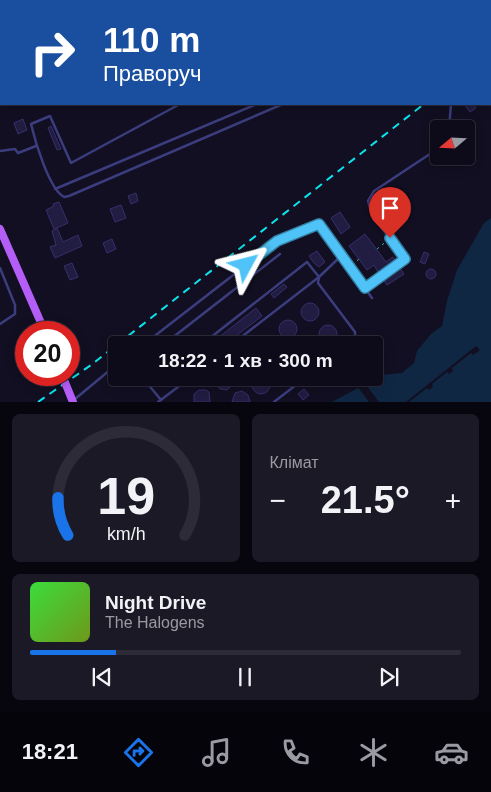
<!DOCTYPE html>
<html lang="uk">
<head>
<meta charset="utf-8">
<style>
  body { margin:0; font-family:Helvetica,sans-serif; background:#1b1926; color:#f1f3f6; height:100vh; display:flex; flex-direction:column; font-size:19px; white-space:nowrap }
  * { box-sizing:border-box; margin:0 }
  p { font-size:16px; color:#9a9ba2 }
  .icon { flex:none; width:28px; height:28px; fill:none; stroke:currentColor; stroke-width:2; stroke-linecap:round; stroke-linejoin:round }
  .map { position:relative; height:402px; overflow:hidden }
  .panel { display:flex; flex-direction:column; gap:12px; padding:12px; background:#07060e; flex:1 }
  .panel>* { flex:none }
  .top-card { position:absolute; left:0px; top:0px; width:491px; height:105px; box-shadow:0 2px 12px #0003,0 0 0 1px #2d2b38; background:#1a4fa0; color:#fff; overflow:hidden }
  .needle { width:32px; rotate:251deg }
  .tools { position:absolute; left:430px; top:120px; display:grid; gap:10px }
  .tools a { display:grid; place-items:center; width:45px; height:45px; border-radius:5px; background:#0d0b19; box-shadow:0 2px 12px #0003,0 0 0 1px #2d2b38; font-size:25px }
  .speed { position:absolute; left:15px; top:321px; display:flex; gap:10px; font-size:25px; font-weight:700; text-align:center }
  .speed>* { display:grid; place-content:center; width:65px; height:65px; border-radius:50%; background:#0d0b19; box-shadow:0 2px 12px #0003,0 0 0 1px #2d2b38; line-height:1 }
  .speed .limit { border:8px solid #d22; background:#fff; color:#111 }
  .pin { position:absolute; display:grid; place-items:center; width:42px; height:42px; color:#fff; margin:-51px -21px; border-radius:50% 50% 50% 0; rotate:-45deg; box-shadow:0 0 5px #0007 }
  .pin .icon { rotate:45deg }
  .me { position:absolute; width:55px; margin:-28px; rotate:52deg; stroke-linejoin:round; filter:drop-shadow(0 0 4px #0008) }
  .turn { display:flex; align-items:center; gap:18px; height:105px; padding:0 20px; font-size:22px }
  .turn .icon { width:65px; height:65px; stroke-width:2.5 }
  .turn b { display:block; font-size:35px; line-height:42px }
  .big { font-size:38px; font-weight:600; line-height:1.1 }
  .panel .widget { flex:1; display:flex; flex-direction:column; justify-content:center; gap:8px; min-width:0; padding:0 18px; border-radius:8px; background:#1b1926 }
  .panel .dial { align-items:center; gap:0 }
  .dial svg { height:130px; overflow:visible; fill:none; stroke:#2d2b38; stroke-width:7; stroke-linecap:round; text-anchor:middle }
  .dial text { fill:#f1f3f6; stroke:none }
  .song { display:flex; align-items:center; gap:15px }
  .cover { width:60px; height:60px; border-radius:8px; background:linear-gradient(135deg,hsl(120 70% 55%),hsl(80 70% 35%)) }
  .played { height:5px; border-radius:2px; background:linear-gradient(90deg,#1a73e8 20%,#2d2b38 20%) }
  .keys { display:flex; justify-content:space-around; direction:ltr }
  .heat { display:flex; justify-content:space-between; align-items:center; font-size:28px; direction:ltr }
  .panel .tiles { flex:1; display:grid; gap:12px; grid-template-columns:1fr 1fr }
  .widget:last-child { grid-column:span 2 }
  .trip { position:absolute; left:108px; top:336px; width:275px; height:50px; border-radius:5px; background:#0d0b19; box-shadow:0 2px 12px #0003,0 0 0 1px #2d2b38; font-weight:600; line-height:50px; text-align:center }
  .dock { display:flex; height:80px; justify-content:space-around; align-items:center; background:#05040a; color:#9a9ba2 }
  .dock .icon { width:35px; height:35px }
  .dock .current { color:#1a73e8 }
  .dock b { font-size:22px; color:#f1f3f6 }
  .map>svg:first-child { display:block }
  .water { fill:#102744 }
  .pier { fill:#110f21 }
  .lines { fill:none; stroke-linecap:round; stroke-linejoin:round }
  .ferry { stroke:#65bcf7; stroke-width:1; stroke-dasharray:6 5; stroke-linecap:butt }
  .building { fill:#211c41; stroke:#382f6c }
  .path { stroke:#34aea0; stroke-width:1; stroke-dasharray:2.5 4; stroke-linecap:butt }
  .lane { stroke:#3c3d7e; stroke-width:2.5 }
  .street { stroke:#3c3d7e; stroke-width:4.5 }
  .primary { stroke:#b55ef7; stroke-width:8 }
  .rail { stroke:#0ce4ee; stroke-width:2; stroke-dasharray:8 6; stroke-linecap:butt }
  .primary-bridge { stroke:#b55ef7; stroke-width:8 }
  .route-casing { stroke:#337fa1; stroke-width:12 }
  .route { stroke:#4fc3f7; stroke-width:9 }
</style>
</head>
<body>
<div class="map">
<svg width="491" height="402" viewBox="0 0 491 402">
  <rect width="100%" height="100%" fill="#110f21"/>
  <g class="water">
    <polygon points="406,0 491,0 491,21 490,22 490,1"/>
    <polygon points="491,218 491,402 332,402 382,375 402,373 414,363 417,351 431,334 442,326 447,301 457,270 484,223"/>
  </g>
  <g class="pier">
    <polygon points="476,346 480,350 473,355 471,353 452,368 453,371 449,374 447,372 432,384 433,387 429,390 427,388 409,402 406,402"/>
    <polygon points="364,382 379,402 369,402 357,386"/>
  </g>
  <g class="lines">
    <polyline class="ferry" points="490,60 491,59"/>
  </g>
  <g class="building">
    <polygon points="464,104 473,104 476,108 470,112"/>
    <polygon points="23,119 27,130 18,134 14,123"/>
    <polygon points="51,126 61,149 57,150 48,128"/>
    <polygon points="136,193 138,201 131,204 128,196"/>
    <polygon points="59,202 68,223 54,229 46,210 54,206 53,204"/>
    <polygon points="121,205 126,218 115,222 110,209"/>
    <polygon points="340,212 350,227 341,234 331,218"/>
    <polygon points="57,228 63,242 78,235 82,246 55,258 50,247 56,245 52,231"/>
    <polygon points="365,234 386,262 393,257 396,262 379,274 374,265 367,270 349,246"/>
    <polygon points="112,239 116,249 107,253 103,243"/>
    <polygon points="317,251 325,262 319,267 314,263 309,256"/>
    <polygon points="424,252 429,254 425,264 420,262"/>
    <polygon points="72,263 78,277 70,280 64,266"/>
    <polygon points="399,267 404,274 387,285 383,279"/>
    <circle cx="431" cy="274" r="5"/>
    <polygon points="284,284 287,287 274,298 271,294"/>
    <circle cx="310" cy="312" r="9"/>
    <polygon points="256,308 262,316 224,345 218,338"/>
    <circle cx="288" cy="329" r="9"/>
    <circle cx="328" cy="334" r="9"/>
    <polygon points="265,338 272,339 276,345 258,345"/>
    <circle cx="261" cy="385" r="9"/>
    <polygon points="216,378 233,378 232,385 227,390 220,389 215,383"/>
    <polygon points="304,389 309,395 303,400 298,394"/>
    <polygon points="199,390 206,390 209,392 210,402 194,402 194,394"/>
    <polygon points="242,391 248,395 250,402 232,402 235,393"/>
  </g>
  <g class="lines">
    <g class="path">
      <polyline points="377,249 388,240"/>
      <polyline points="352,265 359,259"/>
    </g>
    <g class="lane">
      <polyline points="378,0 379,1"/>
      <polyline points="282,1 283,0"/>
      <polyline points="335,1 336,0"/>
      <polyline points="350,1 351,0"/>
      <polyline points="490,34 491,33"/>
      <path d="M180,104L71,163L50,116L31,124C35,141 49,189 64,197L69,196L283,104"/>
      <polyline points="449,129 451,104"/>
      <polyline points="0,151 15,149 18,153 36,146"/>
      <polyline points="55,189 257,104"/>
      <polyline points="341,256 319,277 318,283 355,332 355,338 346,345"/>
      <polyline points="0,268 15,305 15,314 0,324"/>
      <polyline points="365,288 405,259 372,215 368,201 374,191 439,148"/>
      <polyline points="143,345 277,241 319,224 372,298"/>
      <polyline points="163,345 280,254"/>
      <polyline points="201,345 307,262 319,277 231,345"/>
      <polyline points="143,378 161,400"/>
      <polyline points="149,386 160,378"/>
      <polyline points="75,399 116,365"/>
      <polyline points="158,402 190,378"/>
      <polyline points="274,402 305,378"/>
    </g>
    <polyline class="street" points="189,1 190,0"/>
    <polyline class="primary" points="0,229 45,332"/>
    <polyline class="rail" points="38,402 91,365 424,104"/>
    <polyline class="primary-bridge" points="62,375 73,402"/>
  </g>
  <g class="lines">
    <defs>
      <polyline id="route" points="246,265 277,241 319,224 365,288 405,259 390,238"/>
    </defs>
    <use href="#route" class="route-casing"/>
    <use href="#route" class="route"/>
  </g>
</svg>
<div class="tools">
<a><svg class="needle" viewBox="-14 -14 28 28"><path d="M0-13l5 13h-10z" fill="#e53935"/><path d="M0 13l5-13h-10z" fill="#9a9ba2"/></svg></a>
</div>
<div class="speed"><div class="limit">20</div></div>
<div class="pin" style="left:390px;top:238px;background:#d93025"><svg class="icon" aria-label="arrive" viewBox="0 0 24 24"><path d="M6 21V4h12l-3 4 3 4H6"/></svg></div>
<svg class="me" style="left:246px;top:265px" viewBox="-20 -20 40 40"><path d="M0-17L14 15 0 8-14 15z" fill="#4fc3f7" stroke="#fff" stroke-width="4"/></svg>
<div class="trip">18:22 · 1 хв · 300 m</div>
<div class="top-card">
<div class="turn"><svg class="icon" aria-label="right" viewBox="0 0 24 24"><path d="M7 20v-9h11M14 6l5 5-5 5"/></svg><div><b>110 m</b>Праворуч</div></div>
</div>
</div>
<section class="panel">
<div class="tiles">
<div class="widget dial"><svg viewBox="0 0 100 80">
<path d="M14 69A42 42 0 1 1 86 69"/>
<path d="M14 69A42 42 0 0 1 8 46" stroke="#1a73e8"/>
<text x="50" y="56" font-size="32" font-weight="700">19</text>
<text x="50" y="72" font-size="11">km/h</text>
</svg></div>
<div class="widget"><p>Клімат</p>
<div class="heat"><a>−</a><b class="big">21.5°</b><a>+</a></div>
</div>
<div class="widget">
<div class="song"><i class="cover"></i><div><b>Night Drive</b><p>The Halogens</p></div></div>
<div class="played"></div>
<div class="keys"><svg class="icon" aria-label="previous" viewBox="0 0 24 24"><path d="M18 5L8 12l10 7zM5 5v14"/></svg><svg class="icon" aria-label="pause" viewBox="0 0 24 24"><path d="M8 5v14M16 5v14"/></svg><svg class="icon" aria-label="next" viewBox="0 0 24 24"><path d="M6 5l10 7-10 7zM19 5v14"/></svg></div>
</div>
</div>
</section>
<nav class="dock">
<b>18:21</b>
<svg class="icon current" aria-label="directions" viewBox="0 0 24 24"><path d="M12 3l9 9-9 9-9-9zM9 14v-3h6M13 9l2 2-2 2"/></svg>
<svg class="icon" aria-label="music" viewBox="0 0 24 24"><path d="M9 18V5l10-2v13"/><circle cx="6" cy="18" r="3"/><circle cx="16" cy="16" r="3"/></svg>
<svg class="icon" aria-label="phone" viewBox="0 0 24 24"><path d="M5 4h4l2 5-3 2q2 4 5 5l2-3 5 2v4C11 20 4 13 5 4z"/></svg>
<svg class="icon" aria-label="climate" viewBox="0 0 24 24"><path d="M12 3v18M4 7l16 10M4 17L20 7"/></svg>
<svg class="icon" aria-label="car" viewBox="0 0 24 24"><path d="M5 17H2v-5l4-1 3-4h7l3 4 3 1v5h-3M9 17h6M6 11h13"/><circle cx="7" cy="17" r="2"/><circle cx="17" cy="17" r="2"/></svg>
</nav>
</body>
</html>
